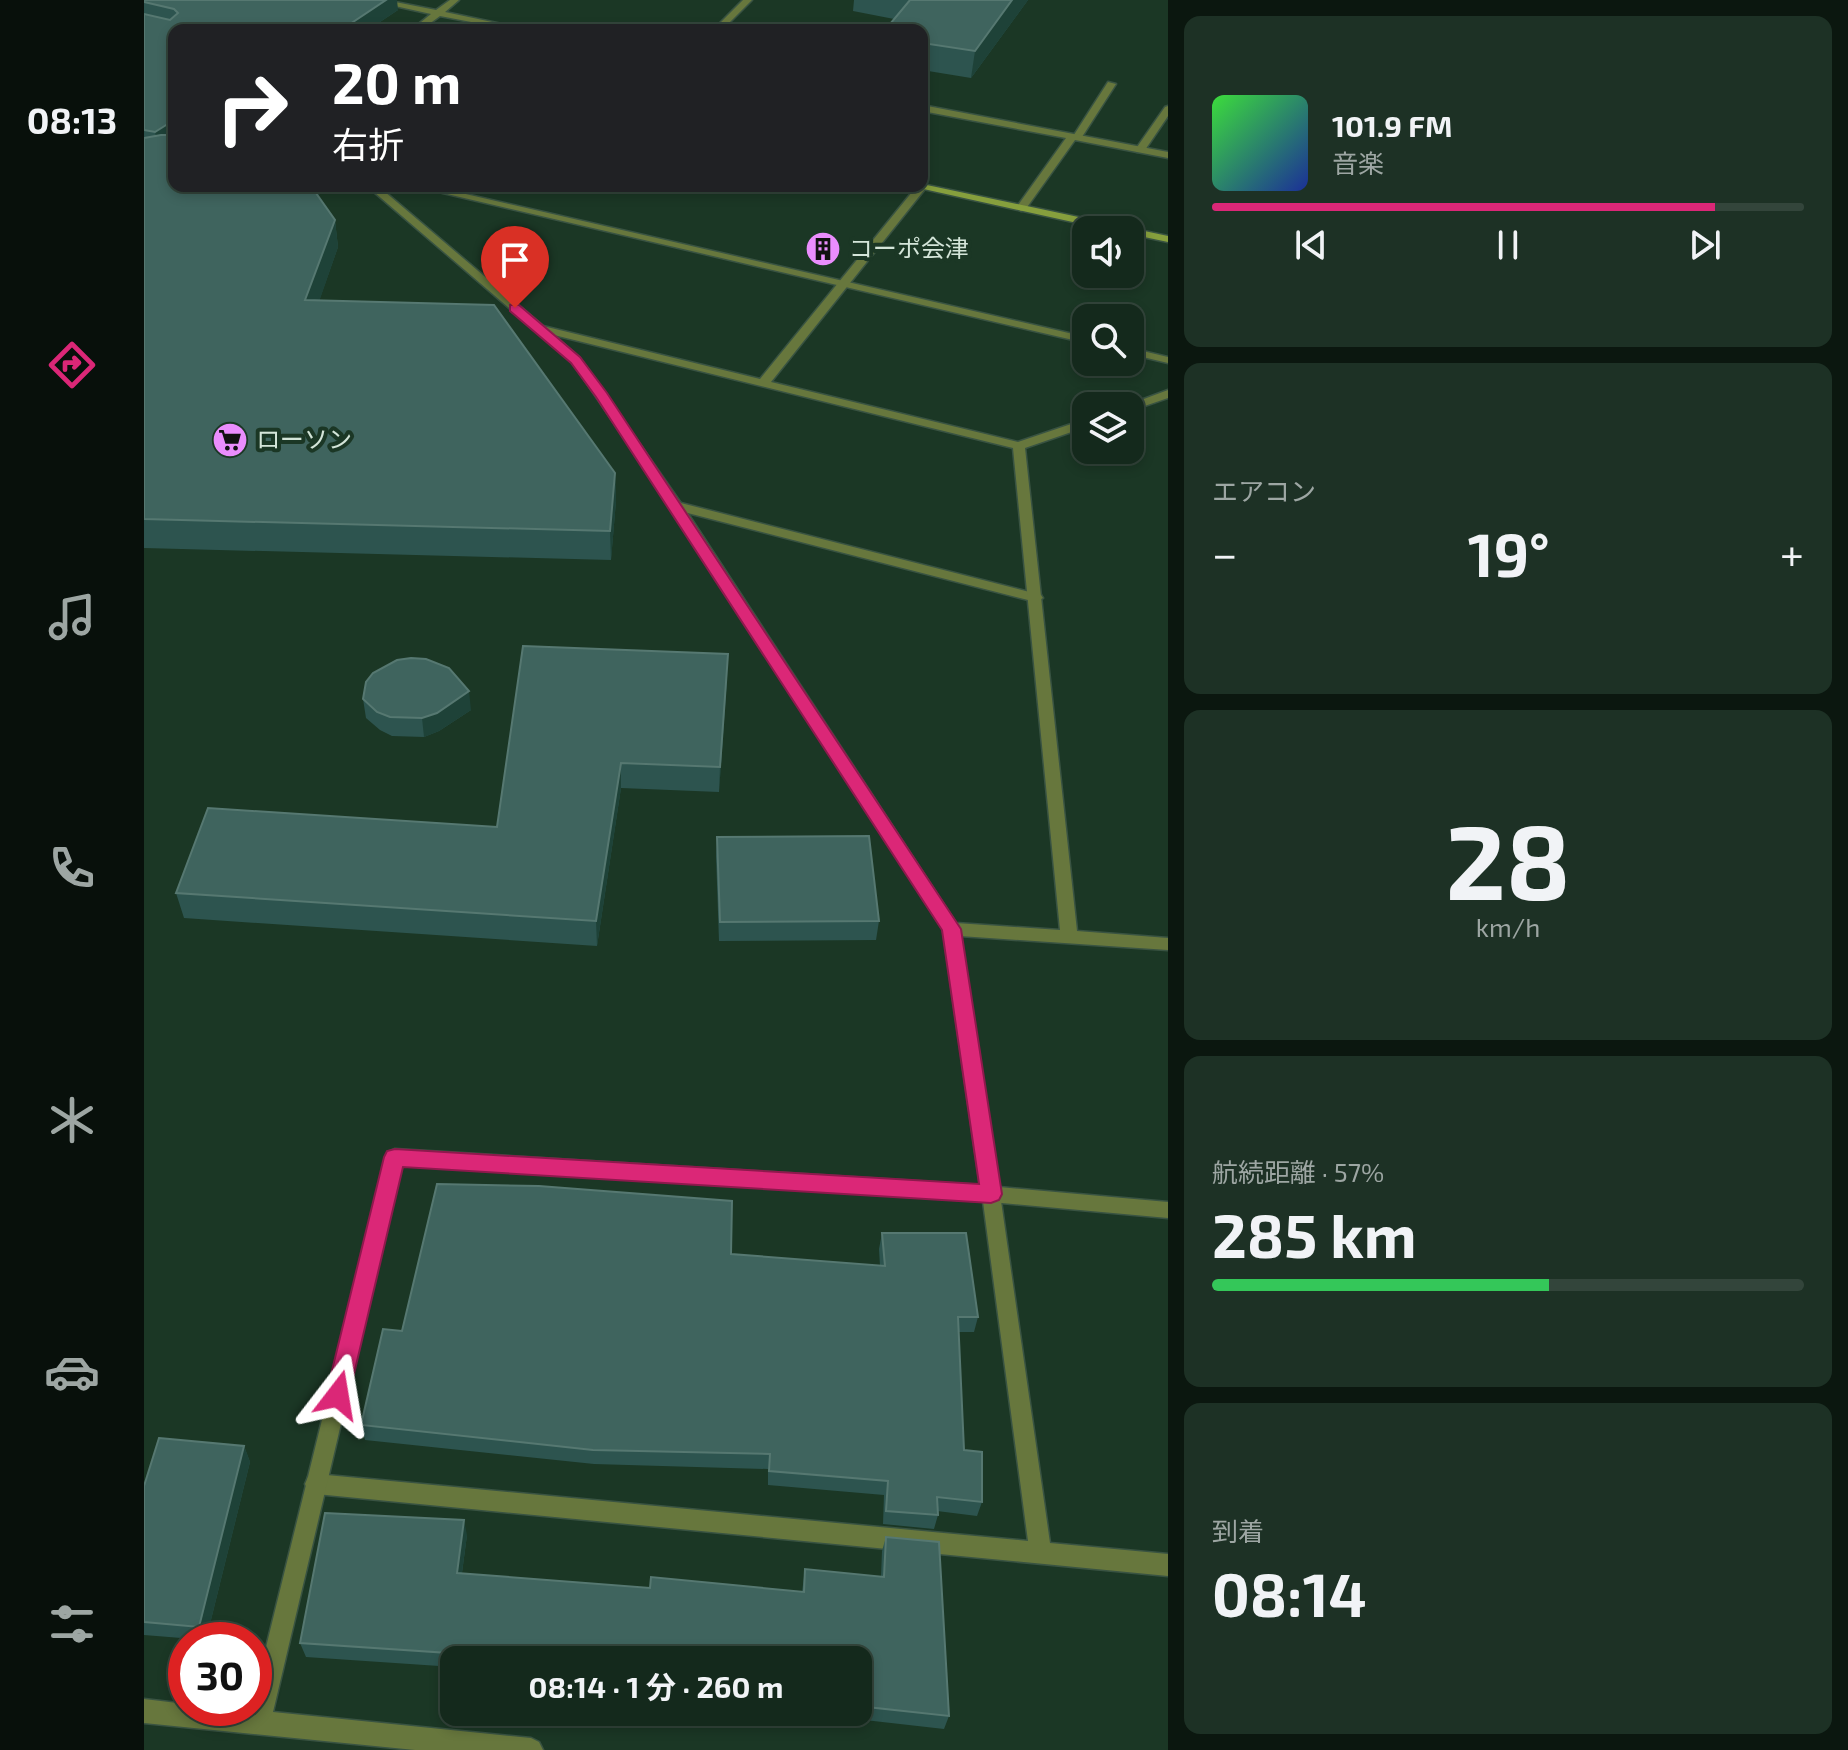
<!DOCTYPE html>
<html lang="ja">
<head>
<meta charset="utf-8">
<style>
  body { margin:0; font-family:"Exo 2","Noto Sans JP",sans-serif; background:#1d3125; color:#f1f3f6; height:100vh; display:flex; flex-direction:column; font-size:30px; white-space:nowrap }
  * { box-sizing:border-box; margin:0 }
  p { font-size:26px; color:#9da6a3 }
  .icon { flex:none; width:44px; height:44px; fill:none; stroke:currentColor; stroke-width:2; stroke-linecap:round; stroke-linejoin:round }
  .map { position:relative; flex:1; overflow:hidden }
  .side { display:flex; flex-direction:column; gap:16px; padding:16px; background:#0b170f; width:680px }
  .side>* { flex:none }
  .banner { position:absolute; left:24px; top:24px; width:760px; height:168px; border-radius:16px; box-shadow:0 4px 12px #0003,0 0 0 2px #33453b; background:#202124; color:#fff; overflow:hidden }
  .controls { position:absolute; left:928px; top:216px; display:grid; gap:16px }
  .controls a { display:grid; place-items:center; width:72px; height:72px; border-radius:16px; background:#14291c; box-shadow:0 4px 12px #0003,0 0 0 2px #33453b; font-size:40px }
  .speed { position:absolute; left:24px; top:1622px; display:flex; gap:16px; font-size:40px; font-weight:700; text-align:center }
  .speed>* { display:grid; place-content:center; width:104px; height:104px; border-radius:50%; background:#14291c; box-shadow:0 4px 12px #0003,0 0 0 2px #33453b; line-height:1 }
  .speed .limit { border:12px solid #d22; background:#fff; color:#111 }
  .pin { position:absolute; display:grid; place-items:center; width:68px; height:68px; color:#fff; margin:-82px -34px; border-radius:50% 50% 50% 0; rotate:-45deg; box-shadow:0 0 8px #0007 }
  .pin .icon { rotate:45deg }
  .me { position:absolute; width:88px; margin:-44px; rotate:14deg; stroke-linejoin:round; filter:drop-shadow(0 0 6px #0008) }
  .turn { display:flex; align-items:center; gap:28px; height:168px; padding:0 32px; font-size:36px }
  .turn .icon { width:104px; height:104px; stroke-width:2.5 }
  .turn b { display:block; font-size:56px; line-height:68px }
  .big { font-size:60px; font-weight:700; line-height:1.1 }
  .side .card { flex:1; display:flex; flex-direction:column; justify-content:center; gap:12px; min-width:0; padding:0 28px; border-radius:16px; background:#1d3125 }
  .side .dial { align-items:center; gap:0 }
  .dial b { font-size:104px; line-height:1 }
  .song { display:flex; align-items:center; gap:24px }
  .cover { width:96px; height:96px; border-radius:12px; background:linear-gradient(135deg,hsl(120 70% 55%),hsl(230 70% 35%)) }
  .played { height:8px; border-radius:4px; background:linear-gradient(90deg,#db2777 85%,#33453b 85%) }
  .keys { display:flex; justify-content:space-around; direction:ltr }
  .heat { display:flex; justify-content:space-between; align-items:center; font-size:44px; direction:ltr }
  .charge { height:12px; border-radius:6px; background:linear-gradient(90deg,#34c759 57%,#33453b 0) }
  .trip { position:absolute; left:296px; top:1646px; width:432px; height:80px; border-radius:16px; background:#14291c; box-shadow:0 4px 12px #0003,0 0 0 2px #33453b; font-weight:700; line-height:80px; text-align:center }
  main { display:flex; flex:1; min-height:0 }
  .tabs { display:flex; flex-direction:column; width:144px; justify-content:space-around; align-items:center; background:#08100b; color:#9da6a3 }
  .tabs .icon { width:56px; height:56px }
  .tabs .on { color:#db2777 }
  .tabs b { font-size:36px; color:#f1f3f6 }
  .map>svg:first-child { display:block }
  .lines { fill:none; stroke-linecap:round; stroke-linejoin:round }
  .lane-casing { stroke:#395342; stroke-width:3 }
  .street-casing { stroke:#395342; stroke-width:3 }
  .secondary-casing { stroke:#395342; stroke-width:3 }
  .lane { fill:#67773d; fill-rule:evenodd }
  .street { fill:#67773d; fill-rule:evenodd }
  .secondary { fill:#869f3d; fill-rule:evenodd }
  .wall { fill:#2d544f }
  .shaded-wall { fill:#1e4238 }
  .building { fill:#3f645e; stroke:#567871; stroke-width:2 }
  .route { fill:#db2777; stroke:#8e194d; stroke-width:2 }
  .labels { text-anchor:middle; stroke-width:8; stroke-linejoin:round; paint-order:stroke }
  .far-poi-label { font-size:24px; fill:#d4e5d9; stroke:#1b3725; text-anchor:start }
</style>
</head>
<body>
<main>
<nav class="tabs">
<b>08:13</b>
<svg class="icon on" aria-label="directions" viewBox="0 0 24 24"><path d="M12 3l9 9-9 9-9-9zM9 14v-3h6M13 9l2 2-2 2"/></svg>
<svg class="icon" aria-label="music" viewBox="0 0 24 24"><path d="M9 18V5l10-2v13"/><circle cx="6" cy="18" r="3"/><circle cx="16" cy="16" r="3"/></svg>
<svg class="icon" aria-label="phone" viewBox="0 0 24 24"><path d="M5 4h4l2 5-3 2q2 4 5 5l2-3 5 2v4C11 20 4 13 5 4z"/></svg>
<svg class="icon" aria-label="climate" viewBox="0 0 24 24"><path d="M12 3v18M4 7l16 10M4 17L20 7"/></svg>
<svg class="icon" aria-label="car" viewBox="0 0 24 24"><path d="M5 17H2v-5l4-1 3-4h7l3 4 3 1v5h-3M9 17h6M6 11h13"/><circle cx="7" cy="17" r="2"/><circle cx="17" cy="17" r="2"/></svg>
<svg class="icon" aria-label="filters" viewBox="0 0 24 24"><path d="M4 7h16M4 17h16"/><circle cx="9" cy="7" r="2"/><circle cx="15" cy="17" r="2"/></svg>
</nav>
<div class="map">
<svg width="1024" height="1750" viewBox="0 0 1024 1750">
  <rect width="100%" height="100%" fill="#1b3725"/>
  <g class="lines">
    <defs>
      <g id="lane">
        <polygon points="964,82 972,84 936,140 930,140 928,138"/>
        <polygon points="1024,106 1024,116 1001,150 993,152 991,150 1021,107"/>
        <polygon points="269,186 287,186 942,337 942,343"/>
        <polygon points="986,348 1024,357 1024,363 986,354"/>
        <polygon points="533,502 897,595 899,598 892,602 528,509 528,503"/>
        <polygon points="847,1186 854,1188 856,1194 906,1543 1024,1554 1024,1576 172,1494 164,1491 161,1484 164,1477 172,1474 884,1541 838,1194 840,1188"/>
      </g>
      <g id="street">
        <polygon points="224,0 241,0 292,10 306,0 315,0 301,12 386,30 369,30 296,16 277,30 267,30 287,14"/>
        <polygon points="599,0 608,0 578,30 569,30"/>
        <polygon points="778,105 1024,152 1024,158 931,140 881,210 877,211 872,208 922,138 778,111"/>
        <path d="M781,185V189L627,382L874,442L942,419V427L881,448L933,931L1024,938V950L816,936L855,1187L1024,1202V1218L847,1202L258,1165L129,1712L387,1738L395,1742L399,1750H271L0,1723V1699L42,1704V1708L107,1710L110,1708V1696L244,1152L251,1149L836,1185L799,930L527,506L428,362L223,186H234L399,326L616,379L773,186ZM410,335L869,448L916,930L812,923L539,506L436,358Z"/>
        <polygon points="1024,390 1024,398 986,411 986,406 981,406"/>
      </g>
      <polygon id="secondary" points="778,184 1024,236 1024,242 986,234 986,230 965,230 766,186"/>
    </defs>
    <use href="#lane" class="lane-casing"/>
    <use href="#street" class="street-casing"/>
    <use href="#secondary" class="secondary-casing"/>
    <use href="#lane" class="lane"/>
    <use href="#street" class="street"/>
    <use href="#secondary" class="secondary"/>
  </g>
  <g class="wall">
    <polygon points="0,0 254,10 224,30 30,30 30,186 179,186 174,197 191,220 194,247 175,301 471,473 472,501 467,560 0,548"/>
    <polygon points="710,0 884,0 827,78 778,70 778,30 750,19 709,11"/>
    <polygon points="583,679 575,792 477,788 453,946 40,918 32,893 353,827"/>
    <polygon points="219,699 327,710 295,731 280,737 248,736 236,730 222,718"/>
    <polygon points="573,837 735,921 732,940 575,941 572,856"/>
    <polygon points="738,1233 834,1317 830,1332 814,1332 820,1450 838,1502 833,1516 793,1511 794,1515 790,1529 739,1524 740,1495 624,1485 624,1469 450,1464 221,1440 217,1425 258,1331 587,1254 736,1266 735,1249"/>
    <polygon points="100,1446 106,1462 62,1640 0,1635 0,1486"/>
    <polygon points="323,1535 318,1573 506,1588 658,1592 661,1569 737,1577 738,1551 742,1537 805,1716 800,1729 650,1712 714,1712 714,1660 310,1660 310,1667 162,1657 156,1643"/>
  </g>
  <g class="shaded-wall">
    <polygon points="242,0 253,0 254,10 224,30 197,30"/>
    <polygon points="868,0 884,0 827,78 831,51"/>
    <polygon points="30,120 30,140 15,150 11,132"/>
    <polygon points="166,186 179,186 169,210"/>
    <polygon points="191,220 194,247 166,328 161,300"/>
    <polygon points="471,473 472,501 467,560 466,531"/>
    <polygon points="584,654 583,679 575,792 576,767"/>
    <polygon points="325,691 327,710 295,731 280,737 278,718"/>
    <polygon points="477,763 477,788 453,946 452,921"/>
    <polygon points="100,1446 106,1462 62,1640 55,1627"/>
    <polygon points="320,1520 323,1535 316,1587 313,1573"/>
  </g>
  <g class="building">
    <polygon points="0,0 242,0 197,30 180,29 178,30 30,30 30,120 11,132 0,130 0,14 26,20 34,13 30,9 0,2"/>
    <polygon points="766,0 868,0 831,51 778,43 778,30 741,30"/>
    <polygon points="17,135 30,135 30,186 167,186 191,220 161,300 350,305 471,473 466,531 0,519 0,138"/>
    <polygon points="379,646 584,654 576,767 477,763 452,921 32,893 64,808 353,827"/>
    <polygon points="267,658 282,659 305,668 325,691 293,713 278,718 246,717 233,712 219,699 222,682 229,673 253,660"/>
    <polygon points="725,836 735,921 576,922 573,837"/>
    <polygon points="293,1184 395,1186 588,1201 587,1254 741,1266 738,1233 822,1233 834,1317 814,1317 820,1450 838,1452 838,1502 793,1497 794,1515 742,1511 744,1481 625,1471 626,1454 449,1450 217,1425 239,1329 258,1331"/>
    <polygon points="15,1438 100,1446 55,1627 0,1622 0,1486"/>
    <polygon points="181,1513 320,1520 313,1573 506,1588 507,1577 660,1592 661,1569 740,1577 742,1537 795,1542 805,1716 714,1706 714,1660 333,1660 334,1655 156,1643"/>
  </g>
  <polygon class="route" points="366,305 375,305 436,357 463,393 817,929 858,1194 855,1200 847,1203 259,1167 205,1395 202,1402 194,1405 186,1402 182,1395 240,1157 243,1151 251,1149 835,1184 798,930 452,397 427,363 366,311"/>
  <defs>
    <symbol id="building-disc" viewBox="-11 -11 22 22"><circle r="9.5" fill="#ea8dfd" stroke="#1b3725"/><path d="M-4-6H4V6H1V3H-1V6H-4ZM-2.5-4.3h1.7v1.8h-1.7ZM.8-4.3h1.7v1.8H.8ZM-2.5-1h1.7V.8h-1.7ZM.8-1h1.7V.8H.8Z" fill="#111"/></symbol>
    <symbol id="supermarket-disc" viewBox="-11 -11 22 22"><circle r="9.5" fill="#ea8dfd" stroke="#1b3725"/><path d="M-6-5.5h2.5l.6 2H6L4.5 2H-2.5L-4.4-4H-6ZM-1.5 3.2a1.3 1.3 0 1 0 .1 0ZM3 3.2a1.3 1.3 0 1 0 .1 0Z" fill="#111"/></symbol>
  </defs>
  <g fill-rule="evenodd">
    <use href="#building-disc" x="659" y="229" width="40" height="40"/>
    <use href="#supermarket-disc" x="66" y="420" width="40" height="40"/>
  </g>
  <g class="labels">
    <g class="far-poi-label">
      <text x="705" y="257">コーポ会津</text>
      <text x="112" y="448">ローソン</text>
    </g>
  </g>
</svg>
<div class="controls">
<a><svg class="icon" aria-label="sound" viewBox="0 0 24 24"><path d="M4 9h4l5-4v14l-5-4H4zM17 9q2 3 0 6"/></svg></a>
<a><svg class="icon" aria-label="search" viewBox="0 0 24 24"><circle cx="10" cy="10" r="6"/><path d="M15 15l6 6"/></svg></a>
<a><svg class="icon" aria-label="layers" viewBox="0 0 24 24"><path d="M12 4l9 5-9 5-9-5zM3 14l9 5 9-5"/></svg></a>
</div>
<div class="speed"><div class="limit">30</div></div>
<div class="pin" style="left:371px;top:308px;background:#d93025"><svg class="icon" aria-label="arrive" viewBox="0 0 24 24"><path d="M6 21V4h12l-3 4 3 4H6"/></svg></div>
<svg class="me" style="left:194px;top:1395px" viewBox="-20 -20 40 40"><path d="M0-17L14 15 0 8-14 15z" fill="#db2777" stroke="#fff" stroke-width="4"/></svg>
<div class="trip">08:14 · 1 分 · 260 m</div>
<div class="banner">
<div class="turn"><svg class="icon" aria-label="right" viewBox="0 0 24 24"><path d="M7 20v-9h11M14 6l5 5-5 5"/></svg><div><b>20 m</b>右折</div></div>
</div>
</div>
<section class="side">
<div class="card">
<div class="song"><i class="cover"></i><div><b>101.9 FM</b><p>音楽</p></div></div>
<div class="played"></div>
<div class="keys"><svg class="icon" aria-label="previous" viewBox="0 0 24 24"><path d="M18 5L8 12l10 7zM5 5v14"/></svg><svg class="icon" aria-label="pause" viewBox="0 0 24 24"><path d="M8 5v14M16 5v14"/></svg><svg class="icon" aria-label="next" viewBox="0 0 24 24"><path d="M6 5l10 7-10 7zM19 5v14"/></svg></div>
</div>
<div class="card"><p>エアコン</p>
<div class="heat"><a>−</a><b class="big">19°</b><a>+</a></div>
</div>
<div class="card dial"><b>28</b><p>km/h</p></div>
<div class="card"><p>航続距離 · 57%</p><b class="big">285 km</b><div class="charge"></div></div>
<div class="card"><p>到着</p><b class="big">08:14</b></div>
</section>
</main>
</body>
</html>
